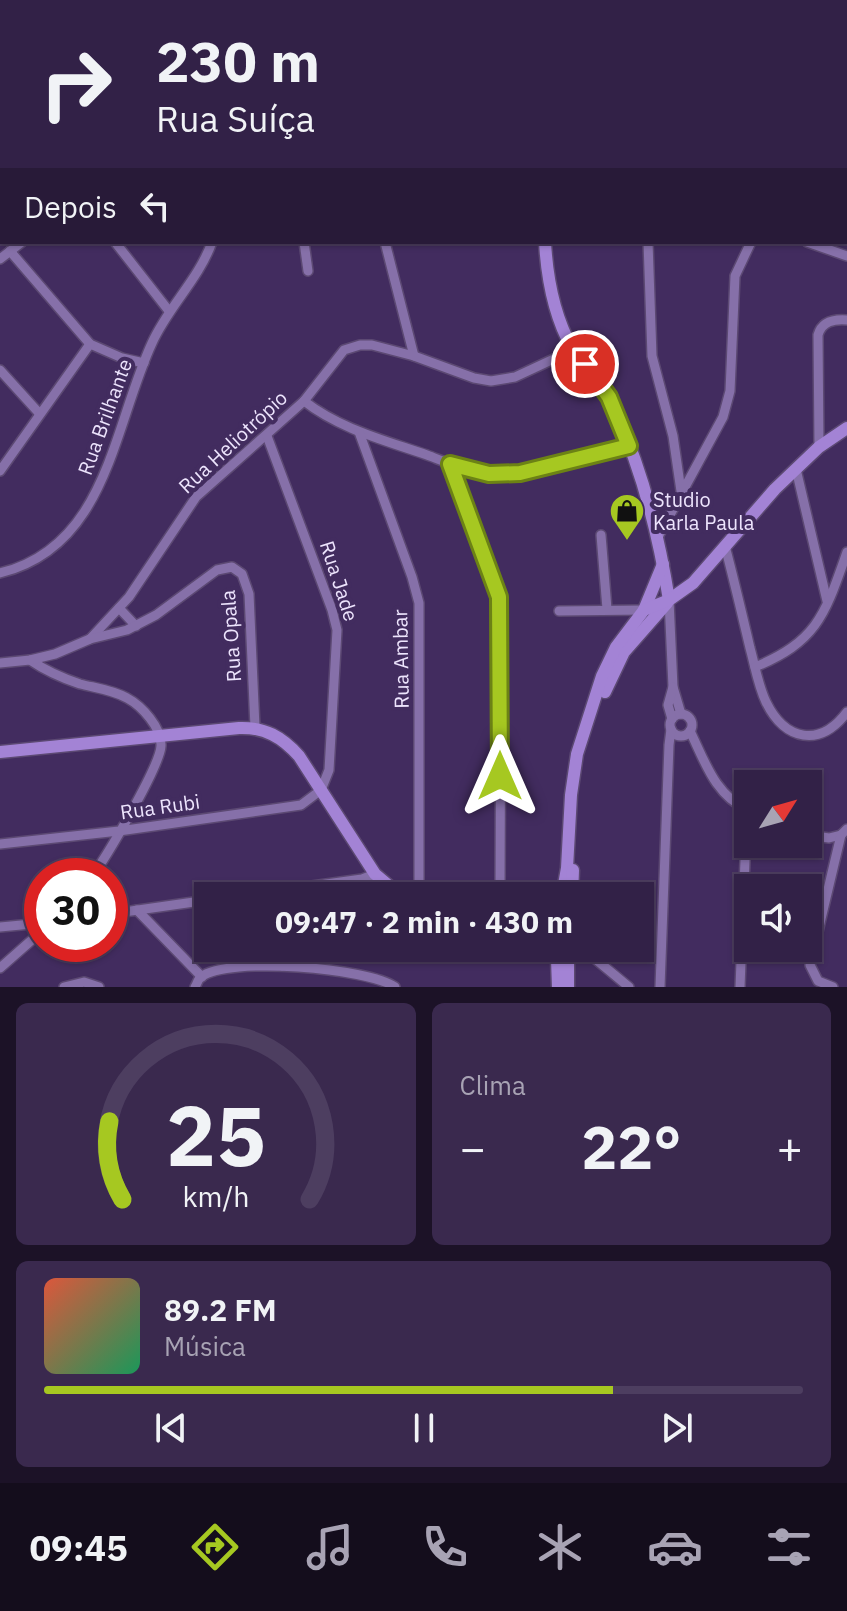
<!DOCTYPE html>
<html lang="pt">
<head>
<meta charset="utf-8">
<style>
  body { margin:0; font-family:"IBM Plex Sans",sans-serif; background:#3a294e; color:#f1f3f6; height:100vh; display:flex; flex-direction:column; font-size:30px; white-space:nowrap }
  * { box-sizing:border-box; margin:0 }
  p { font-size:26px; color:#a8a3b4 }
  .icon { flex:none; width:44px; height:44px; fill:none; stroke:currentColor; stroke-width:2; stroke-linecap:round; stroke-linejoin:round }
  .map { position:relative; height:987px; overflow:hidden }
  .details { display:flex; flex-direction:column; gap:16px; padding:16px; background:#1c1227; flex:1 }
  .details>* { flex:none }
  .banner { position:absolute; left:0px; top:0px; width:848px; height:244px; box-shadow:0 2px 6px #0004,0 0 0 2px #4d3e60; background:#322147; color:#f1f3f6; overflow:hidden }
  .needle { width:52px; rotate:53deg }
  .fabs { position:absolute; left:734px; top:770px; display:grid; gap:16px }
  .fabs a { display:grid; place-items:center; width:88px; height:88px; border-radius:0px; background:#322147; box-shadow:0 2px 6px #0004,0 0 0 2px #4d3e60; font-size:40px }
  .speed { position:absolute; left:24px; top:858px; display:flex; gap:16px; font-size:40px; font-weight:700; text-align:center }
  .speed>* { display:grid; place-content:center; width:104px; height:104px; border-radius:50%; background:#322147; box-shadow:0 2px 6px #0004,0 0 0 2px #4d3e60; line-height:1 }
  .speed .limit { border:12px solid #d22; background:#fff; color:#111 }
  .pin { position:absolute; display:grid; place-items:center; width:68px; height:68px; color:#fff; margin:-34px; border:4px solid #fff; border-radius:50%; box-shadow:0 2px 8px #0007 }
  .me { position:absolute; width:88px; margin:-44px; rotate:0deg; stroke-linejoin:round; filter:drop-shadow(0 0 6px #0008) }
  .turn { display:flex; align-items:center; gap:28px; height:168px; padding:0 24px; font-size:36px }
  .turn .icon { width:104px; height:104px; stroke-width:2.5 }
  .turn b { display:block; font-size:56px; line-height:68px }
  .then { display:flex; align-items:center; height:76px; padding:0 24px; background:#0003; gap:16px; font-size:30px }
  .big { font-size:60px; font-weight:700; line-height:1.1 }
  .details .widget { flex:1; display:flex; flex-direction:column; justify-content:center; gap:12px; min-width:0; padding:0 28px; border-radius:12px; background:#3a294e }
  .details .dial { align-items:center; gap:0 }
  .dial svg { height:208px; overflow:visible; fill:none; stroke:#4d3e60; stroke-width:7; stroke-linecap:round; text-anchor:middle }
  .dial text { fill:#f1f3f6; stroke:none }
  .song { display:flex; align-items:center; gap:24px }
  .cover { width:96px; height:96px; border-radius:12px; background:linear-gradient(135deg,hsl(10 70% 55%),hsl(150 70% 35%)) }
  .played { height:8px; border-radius:4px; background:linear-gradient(90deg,#a6c821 75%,#4d3e60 75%) }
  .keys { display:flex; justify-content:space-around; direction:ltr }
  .heat { display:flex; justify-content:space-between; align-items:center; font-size:44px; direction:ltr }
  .details .tiles { flex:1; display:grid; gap:16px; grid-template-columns:1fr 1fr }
  .widget:last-child { grid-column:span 2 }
  .trip { position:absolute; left:194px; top:882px; width:460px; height:80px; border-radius:0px; background:#322147; box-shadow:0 2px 6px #0004,0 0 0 2px #4d3e60; font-weight:700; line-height:80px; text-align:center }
  .tab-bar { display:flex; height:128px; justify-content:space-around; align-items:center; background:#140d1c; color:#a8a3b4 }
  .tab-bar .icon { width:56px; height:56px }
  .tab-bar .active { color:#a6c821 }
  .tab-bar b { font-size:36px; color:#f1f3f6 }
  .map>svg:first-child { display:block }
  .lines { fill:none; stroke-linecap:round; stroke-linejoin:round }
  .river { stroke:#012f29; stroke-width:16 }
  .minor-casing { stroke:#5c4973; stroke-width:12 }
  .major-casing { stroke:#5c4973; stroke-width:15 }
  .minor { stroke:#8670a9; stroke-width:9 }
  .major { stroke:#a383d5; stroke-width:12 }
  .route-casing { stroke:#6c8215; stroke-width:20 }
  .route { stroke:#a6c821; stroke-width:14 }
  .labels { text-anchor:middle; stroke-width:8; stroke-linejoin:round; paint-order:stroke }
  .street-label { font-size:20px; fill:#ede4fd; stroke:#422c5f }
  .poi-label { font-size:20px; fill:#ede4fd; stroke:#422c5f; text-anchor:start }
</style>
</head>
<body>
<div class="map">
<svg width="847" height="987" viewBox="0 0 847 987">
  <rect width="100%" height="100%" fill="#422c5f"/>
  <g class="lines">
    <g class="river">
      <polyline points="97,2 98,0"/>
      <polyline points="0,130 2,129"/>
    </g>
    <defs>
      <g id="minor">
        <polyline points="55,2 59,0"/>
        <polyline points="69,2 69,0"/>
        <polyline points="126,2 126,0"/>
        <polyline points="212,2 212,0"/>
        <polyline points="372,2 374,0"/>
        <polyline points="593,2 594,0"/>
        <polyline points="0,31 2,30"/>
        <polyline points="0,94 2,93"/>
        <polyline points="846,99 847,99"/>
        <polyline points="846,138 847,138"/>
        <polyline points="115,242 169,311"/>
        <polyline points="304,242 308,271"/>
        <polyline points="385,242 414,356"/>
        <polyline points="648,242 652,356 673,436 681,491"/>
        <polyline points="807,242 847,256"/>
        <polyline points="10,251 90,344 122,358 144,363"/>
        <polyline points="0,259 22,242"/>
        <polyline points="0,370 39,413"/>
        <path d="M304,401C340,429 384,440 427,455C451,464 477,476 503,474C545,473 588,456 629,446"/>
        <polyline points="359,432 412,577 419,603 419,896"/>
        <path d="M819,447L818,335C822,321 834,319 847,320"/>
        <polyline points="450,464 495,582 501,614 500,896"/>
        <polyline points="796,469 827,601"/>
        <polyline points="0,471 90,344"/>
        <polyline points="601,535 607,609"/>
        <polyline points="658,537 723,417 730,391 735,276 751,242"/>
        <path d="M725,546C734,580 742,614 750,648C755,666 758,685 766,702C785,741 820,748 847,712"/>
        <path d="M0,573C107,547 113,427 152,343C168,307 199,279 212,242"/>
        <polyline points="669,600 673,687 681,714"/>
        <polyline points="119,608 136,626"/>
        <polyline points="559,611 644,610"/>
        <polyline points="90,639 129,597 196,497 304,401 344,350 360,345 372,345 414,356 474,378 491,381 515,377 573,350"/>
        <path d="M30,660C46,671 62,678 80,684C96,688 113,690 127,698C142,706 162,728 161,746C160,766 106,858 92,876"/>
        <polyline points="0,663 30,660 55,654 90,639 127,630 156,615 217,570 232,567 242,574 249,594 255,727"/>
        <path d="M755,667C818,641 825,614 847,552"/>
        <circle cx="681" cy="725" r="11"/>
        <polyline points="672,719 668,705 673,687"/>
        <path d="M690,731C705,762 715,795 748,810"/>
        <polyline points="808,835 829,838 841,835"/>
        <polyline points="0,844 119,831 301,805 321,790 329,770 337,630 332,610 267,436"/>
        <polyline points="240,896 362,879 375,874"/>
        <polyline points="137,910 202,977"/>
        <polyline points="110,914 208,900"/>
        <polyline points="0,927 42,923"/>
        <polyline points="582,948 629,987"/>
        <polyline points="282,966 312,948"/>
        <polyline points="0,968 42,931"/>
        <polyline points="64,987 84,982 99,987"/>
        <path d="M195,987C197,984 198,979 201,977C228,956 368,968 395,987"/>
        <polyline points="660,987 669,745 671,729"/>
        <polyline points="740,987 747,810"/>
        <polyline points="833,987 818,981 810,965 841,835 847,829"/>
      </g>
      <g id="major">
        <polyline points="512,0 513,2"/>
        <path d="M545,242C547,278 554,316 572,348C585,371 605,388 616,413C643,472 659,537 669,600"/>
        <polyline points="644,610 663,564"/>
        <polyline points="605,692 624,652 667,603"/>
        <path d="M0,752L239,728C265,727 282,737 299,756L375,874L401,896"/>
        <polyline points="562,896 567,868 571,795 577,754 602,676 616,647 644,610 669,600 693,583 775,489 819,447 847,428"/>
        <polyline points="572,896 573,870"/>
        <polyline points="553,948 557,959 558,987"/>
        <polyline points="568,948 568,987"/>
      </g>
    </defs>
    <use href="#minor" class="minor-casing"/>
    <use href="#major" class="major-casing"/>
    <use href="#minor" class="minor"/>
    <use href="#major" class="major"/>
  </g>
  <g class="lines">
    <defs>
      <polyline id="route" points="500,776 499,597 450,464 489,474 520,473 629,446 609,397 585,364"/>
    </defs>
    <use href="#route" class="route-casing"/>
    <use href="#route" class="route"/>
  </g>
  <defs>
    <symbol id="shop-pin" viewBox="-11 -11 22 30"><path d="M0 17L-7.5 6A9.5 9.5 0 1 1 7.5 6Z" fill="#a6c821" stroke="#422c5f"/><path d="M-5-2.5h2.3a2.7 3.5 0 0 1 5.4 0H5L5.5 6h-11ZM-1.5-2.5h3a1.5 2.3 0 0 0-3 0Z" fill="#111"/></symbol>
  </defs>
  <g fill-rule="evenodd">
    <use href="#shop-pin" x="607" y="491" width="40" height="54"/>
  </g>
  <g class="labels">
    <g class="street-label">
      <text transform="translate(105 417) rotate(-70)" y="7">Rua Brilhante</text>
      <text transform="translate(233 442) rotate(-43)" y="7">Rua Heliotrópio</text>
      <text transform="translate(339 581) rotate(72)" y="7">Rua Jade</text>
      <text transform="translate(231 636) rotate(-94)" y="7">Rua Opala</text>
      <text transform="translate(401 659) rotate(-91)" y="7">Rua Ambar</text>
      <text transform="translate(160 807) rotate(-8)" y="7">Rua Rubi</text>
    </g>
    <g class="poi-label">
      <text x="653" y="507">Studio<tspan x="653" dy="23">Karla Paula</tspan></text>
    </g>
  </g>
</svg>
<div class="fabs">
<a><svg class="needle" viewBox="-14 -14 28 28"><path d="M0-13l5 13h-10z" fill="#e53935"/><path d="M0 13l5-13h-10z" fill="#a8a3b4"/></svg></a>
<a><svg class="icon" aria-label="sound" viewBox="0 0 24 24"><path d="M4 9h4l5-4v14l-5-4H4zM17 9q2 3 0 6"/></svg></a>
</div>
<div class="speed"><div class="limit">30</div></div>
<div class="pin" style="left:585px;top:364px;background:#d93025"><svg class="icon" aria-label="arrive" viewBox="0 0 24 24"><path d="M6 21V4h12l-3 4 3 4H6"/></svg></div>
<svg class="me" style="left:500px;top:776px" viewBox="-20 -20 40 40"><path d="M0-17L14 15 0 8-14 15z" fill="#a6c821" stroke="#fff" stroke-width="4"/></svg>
<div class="trip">09:47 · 2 min · 430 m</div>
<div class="banner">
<div class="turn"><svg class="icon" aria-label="right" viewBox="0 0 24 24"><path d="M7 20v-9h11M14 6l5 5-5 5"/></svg><div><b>230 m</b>Rua Suíça</div></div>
<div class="then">Depois<svg class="icon" aria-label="left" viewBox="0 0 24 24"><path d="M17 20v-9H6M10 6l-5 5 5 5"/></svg></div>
</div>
</div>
<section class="details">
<div class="tiles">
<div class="widget dial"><svg viewBox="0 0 100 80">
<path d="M14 69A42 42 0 1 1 86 69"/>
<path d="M14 69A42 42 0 0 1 9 39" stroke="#a6c821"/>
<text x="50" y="56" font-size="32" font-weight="700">25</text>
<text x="50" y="72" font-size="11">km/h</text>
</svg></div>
<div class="widget"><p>Clima</p>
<div class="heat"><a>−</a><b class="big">22°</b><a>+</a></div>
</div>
<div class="widget">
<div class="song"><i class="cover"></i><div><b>89.2 FM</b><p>Música</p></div></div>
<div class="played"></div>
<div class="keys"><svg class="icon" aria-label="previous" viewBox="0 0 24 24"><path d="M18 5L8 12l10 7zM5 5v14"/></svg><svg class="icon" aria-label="pause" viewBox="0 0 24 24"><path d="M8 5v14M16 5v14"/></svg><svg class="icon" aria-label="next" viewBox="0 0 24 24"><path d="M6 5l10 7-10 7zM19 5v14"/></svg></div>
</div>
</div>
</section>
<nav class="tab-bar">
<b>09:45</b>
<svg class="icon active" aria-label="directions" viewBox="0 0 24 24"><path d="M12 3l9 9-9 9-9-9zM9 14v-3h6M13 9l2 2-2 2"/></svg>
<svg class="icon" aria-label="music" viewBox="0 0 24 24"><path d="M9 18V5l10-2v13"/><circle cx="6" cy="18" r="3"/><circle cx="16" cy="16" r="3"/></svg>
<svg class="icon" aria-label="phone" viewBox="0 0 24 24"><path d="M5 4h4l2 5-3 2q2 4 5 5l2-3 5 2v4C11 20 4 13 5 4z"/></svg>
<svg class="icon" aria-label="climate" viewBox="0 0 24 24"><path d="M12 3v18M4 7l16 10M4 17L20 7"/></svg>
<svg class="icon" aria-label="car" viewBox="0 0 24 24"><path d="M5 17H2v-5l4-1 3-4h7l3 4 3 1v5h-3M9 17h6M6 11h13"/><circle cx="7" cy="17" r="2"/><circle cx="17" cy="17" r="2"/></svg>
<svg class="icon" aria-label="filters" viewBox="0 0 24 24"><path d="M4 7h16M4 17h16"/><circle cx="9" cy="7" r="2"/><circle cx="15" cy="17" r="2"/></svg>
</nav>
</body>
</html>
